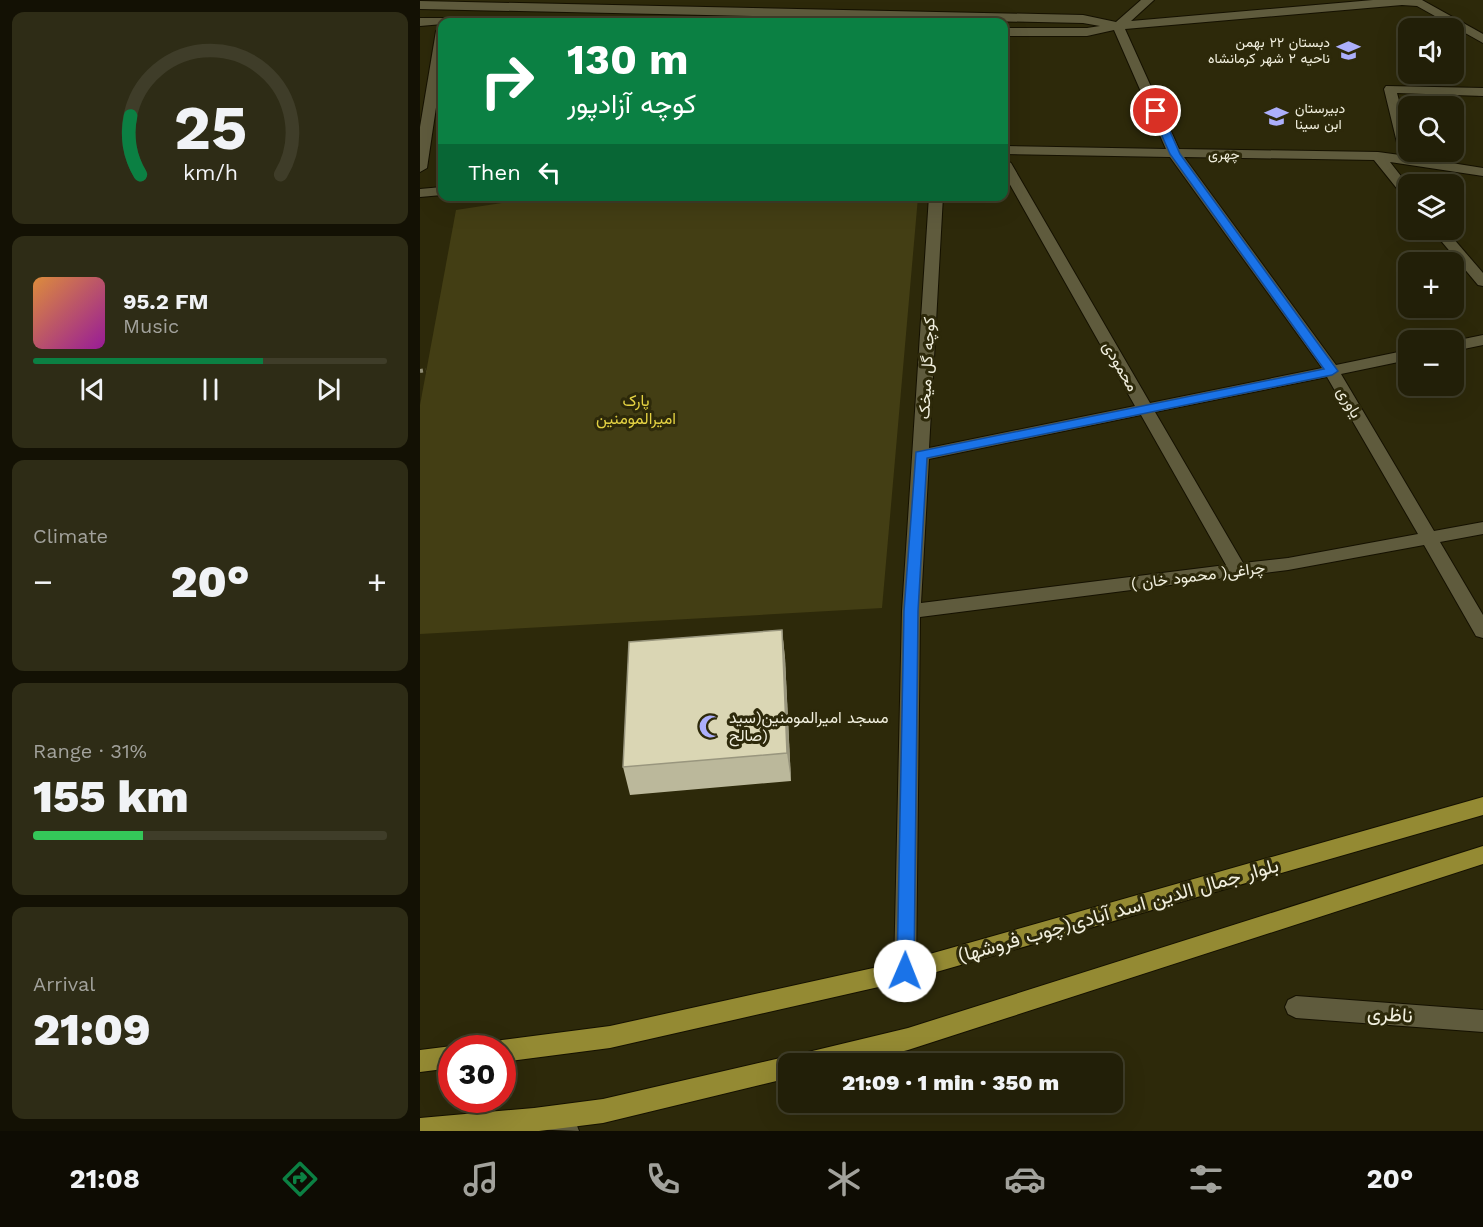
<!DOCTYPE html>
<html lang="en">
<head>
<meta charset="utf-8">
<style>
  body { margin:0; font-family:"Work Sans",Vazirmatn,sans-serif; background:#2e2c16; color:#f1f3f6; height:100vh; display:flex; flex-direction:column; font-size:22px; white-space:nowrap }
  * { box-sizing:border-box; margin:0 }
  p { font-size:20px; color:#a2a29c }
  .icon { flex:none; width:33px; height:33px; fill:none; stroke:currentColor; stroke-width:2; stroke-linecap:round; stroke-linejoin:round }
  .map { position:relative; flex:1; overflow:hidden }
  .drawer { display:flex; flex-direction:column; gap:12px; padding:12px; background:#131104; width:420px }
  .drawer>* { flex:none }
  .top-card { position:absolute; left:18px; top:18px; width:570px; height:183px; border-radius:12px; box-shadow:0 6px 24px #0002,0 0 0 2px #3f3d29; background:#0b8043; color:#fff; overflow:hidden }
  .buttons { position:absolute; left:978px; top:18px; display:grid; gap:12px }
  .buttons a { display:grid; place-items:center; width:66px; height:66px; border-radius:12px; background:#221f08; box-shadow:0 6px 24px #0002,0 0 0 2px #3f3d29; font-size:30px }
  .speed { position:absolute; left:18px; top:1035px; display:flex; gap:12px; font-size:30px; font-weight:700; text-align:center }
  .speed>* { display:grid; place-content:center; width:78px; height:78px; border-radius:50%; background:#221f08; box-shadow:0 6px 24px #0002,0 0 0 2px #3f3d29; line-height:1 }
  .speed .limit { border:9px solid #d22; background:#fff; color:#111 }
  .pin { position:absolute; display:grid; place-items:center; width:51px; height:51px; color:#fff; margin:-26px; border:3px solid #fff; border-radius:50%; box-shadow:0 2px 6px #0007 }
  .me { position:absolute; width:66px; margin:-33px; rotate:1deg; stroke-linejoin:round; filter:drop-shadow(0 0 4px #0008) }
  .turn { display:flex; align-items:center; gap:21px; height:126px; padding:0 30px; font-size:27px }
  .turn .icon { width:78px; height:78px; stroke-width:2.5 }
  .turn b { display:block; font-size:42px; line-height:51px }
  .then { display:flex; align-items:center; height:57px; padding:0 30px; background:#0003; gap:12px; font-size:22px }
  .big { font-size:45px; font-weight:800; line-height:1.1 }
  .drawer .card { flex:1; display:flex; flex-direction:column; justify-content:center; gap:9px; min-width:0; padding:0 21px; border-radius:12px; background:#2e2c16 }
  .drawer .dial { align-items:center; gap:0 }
  .dial svg { height:156px; overflow:visible; fill:none; stroke:#3f3d29; stroke-width:7; stroke-linecap:round; text-anchor:middle }
  .dial text { fill:#f1f3f6; stroke:none }
  .song { display:flex; align-items:center; gap:18px }
  .cover { width:72px; height:72px; border-radius:9px; background:linear-gradient(135deg,hsl(30 70% 55%),hsl(300 70% 35%)) }
  .played { height:6px; border-radius:3px; background:linear-gradient(90deg,#0b8043 65%,#3f3d29 65%) }
  .keys { display:flex; justify-content:space-around; direction:ltr }
  .heat { display:flex; justify-content:space-between; align-items:center; font-size:33px; direction:ltr }
  .charge { height:9px; border-radius:4px; background:linear-gradient(90deg,#34c759 31%,#3f3d29 0) }
  .trip { position:absolute; left:358px; top:1053px; width:345px; height:60px; border-radius:12px; background:#221f08; box-shadow:0 6px 24px #0002,0 0 0 2px #3f3d29; font-weight:800; line-height:60px; text-align:center }
  .dock { display:flex; height:96px; justify-content:space-around; align-items:center; background:#0e0c03; color:#a2a29c }
  .dock .icon { width:42px; height:42px }
  .dock .on { color:#0b8043 }
  .dock b { font-size:27px; color:#f1f3f6 }
  main { display:flex; flex:1; min-height:0 }
  .map>svg:first-child { display:block }
  .green { fill:#433e14 }
  .lines { fill:none; stroke-linecap:round; stroke-linejoin:round }
  .minor-casing { stroke:#151100; stroke-width:2 }
  .major-casing { stroke:#151100; stroke-width:2 }
  .path-far1 { stroke:#908d75; stroke-width:3; stroke-dasharray:2 2; stroke-linecap:butt }
  .path { stroke:#908d75; stroke-width:4; stroke-dasharray:3 3; stroke-linecap:butt }
  .minor { fill:#5f5b3d; fill-rule:evenodd }
  .major { fill:#948a33; fill-rule:evenodd }
  .wall { fill:#bbb89b }
  .shaded-wall { fill:#99967e }
  .building { fill:#dad6b4; stroke:#99967e; stroke-width:1.5 }
  .route { fill:#1a73e8; stroke:#114b97; stroke-width:1.5 }
  .labels { text-anchor:middle; stroke-width:6; stroke-linejoin:round; paint-order:stroke }
  .far-poi-label { font-size:14px; fill:#f1efde; stroke:#2d290a; text-anchor:end }
  .far-street-label { font-size:14px; fill:#f1efde; stroke:#2d290a }
  .street-label { font-size:16px; fill:#f1efde; stroke:#2d290a }
  .park-label { font-size:16px; fill:#e4d243; stroke:#2d290a }
  .poi-label { font-size:16px; fill:#f1efde; stroke:#2d290a; text-anchor:start }
  .near-street-label { font-size:20px; fill:#f1efde; stroke:#2d290a }
</style>
</head>
<body>
<main>
<section class="drawer">
<div class="card dial"><svg viewBox="0 0 100 80">
<path d="M14 69A42 42 0 1 1 86 69"/>
<path d="M14 69A42 42 0 0 1 9 39" stroke="#0b8043"/>
<text x="50" y="56" font-size="32" font-weight="700">25</text>
<text x="50" y="72" font-size="11">km/h</text>
</svg></div>
<div class="card">
<div class="song"><i class="cover"></i><div><b>95.2 FM</b><p>Music</p></div></div>
<div class="played"></div>
<div class="keys"><svg class="icon" aria-label="previous" viewBox="0 0 24 24"><path d="M18 5L8 12l10 7zM5 5v14"/></svg><svg class="icon" aria-label="pause" viewBox="0 0 24 24"><path d="M8 5v14M16 5v14"/></svg><svg class="icon" aria-label="next" viewBox="0 0 24 24"><path d="M6 5l10 7-10 7zM19 5v14"/></svg></div>
</div>
<div class="card"><p>Climate</p>
<div class="heat"><a>−</a><b class="big">20°</b><a>+</a></div>
</div>
<div class="card"><p>Range · 31%</p><b class="big">155 km</b><div class="charge"></div></div>
<div class="card"><p>Arrival</p><b class="big">21:09</b></div>
</section>
<div class="map">
<svg width="1063" height="1131" viewBox="0 0 1063 1131">
  <rect width="100%" height="100%" fill="#2d290a"/>
  <polygon class="green" points="127,196 498,197 462,608 0,634 0,405 36,210"/>
  <g class="lines">
    <defs>
      <g id="minor">
        <path d="M721,0H734L711,21L953,0H1002L1063,34V43L997,6L982,5L705,29L759,149L958,152L980,155L964,89L966,86L1063,88V96L977,93L988,135V152H993L994,157L1063,168V176L970,162L988,185V197L983,196L954,160L764,157L916,365L988,350V360L921,374L1014,531L1063,522V534L1020,542L1063,615V638L1056,636L1004,545L868,570L500,617L496,971L493,978L485,981L477,978L474,971L482,611L509,196H523L509,448L715,406L584,174V159L591,163L730,403L902,368L750,157L584,154V146L746,149L694,30L667,36H584V28H667L680,26L663,23L0,9V1L663,15L696,22ZM907,377L998,534L868,558L823,563L735,412ZM721,415L806,565L501,603L509,459Z"/>
        <polygon points="0,18 40,18 46,22 0,26"/>
        <polygon points="22,27 22,67 7,168 0,172 0,127 16,31"/>
        <polygon points="22,187 22,195 0,197 0,189"/>
        <polygon points="1012,230 1026,230 1063,273 1063,286 1058,285"/>
        <polygon points="1063,335 1063,345 1034,351 1034,341"/>
        <polygon points="876,996 1063,1010 1063,1032 876,1018 868,1014 865,1007 868,1000"/>
        <polygon points="115,1109 156,1123 159,1131 106,1129 103,1121 106,1113"/>
      </g>
      <g id="major">
        <polygon points="1063,797 1063,815 485,981 190,1048 82,1062 82,1048 71,1048 74,1043 82,1040 190,1026 485,961"/>
        <polygon points="1063,846 1063,864 488,1050 432,1064 369,1064 369,1078 183,1123 119,1131 0,1131 0,1118 114,1108 183,1099 369,1056 375,1058 384,1053 488,1028"/>
        <polygon points="32,1046 38,1048 32,1048 32,1068 0,1072 0,1050"/>
      </g>
    </defs>
    <use href="#minor" class="minor-casing"/>
    <use href="#major" class="major-casing"/>
    <polyline class="path-far1" points="86,196 85,199 106,196"/>
    <polyline class="path" points="0,371 6,370"/>
    <use href="#minor" class="minor"/>
    <use href="#major" class="major"/>
  </g>
  <polygon class="wall" points="362,630 365,658 371,781 210,795 203,767"/>
  <polygon class="shaded-wall" points="362,630 365,658 371,781 367,753"/>
  <polygon class="building" points="362,630 367,753 203,767 209,642"/>
  <polygon class="route" points="736,108 741,111 760,154 918,371 912,375 507,458 498,611 494,971 491,976 485,979 479,976 477,971 484,611 496,452 904,369 750,154 731,111"/>
  <defs>
    <symbol id="school-bare" viewBox="-9 -9 18 18"><path d="M0-5L7-2L0 1L-7-2ZM-4 1L0 2.5L4 1V4Q0 6-4 4Z" fill="#acaffb" stroke="#2d290a" stroke-width="2.5" paint-order="stroke"/></symbol>
    <symbol id="mosque-bare" viewBox="-9 -9 18 18"><path d="M3.5-4.9A6 6 0 1 0 3.5 4.9A5 5 0 1 1 3.5-4.9Z" fill="#acaffb" stroke="#2d290a" stroke-width="2.5" paint-order="stroke"/></symbol>
  </defs>
  <g fill-rule="evenodd">
    <use href="#school-bare" x="912" y="34" width="33" height="33"/>
    <use href="#school-bare" x="840" y="100" width="33" height="33"/>
    <use href="#mosque-bare" x="274" y="710" width="33" height="33"/>
  </g>
  <g class="labels">
    <g class="far-poi-label">
      <text x="910" y="47">دبستان ۲۲ بهمن<tspan x="910" dy="16">ناحیه ۲ شهر کرمانشاه</tspan></text>
      <text x="875" y="113" text-anchor="start">دبیرستان<tspan x="875" dy="16">ابن سینا</tspan></text>
    </g>
    <g class="far-street-label">
      <text transform="translate(804 154) rotate(1)" y="5">چهری</text>
    </g>
    <g class="street-label">
      <text transform="translate(701 366) rotate(60)" y="6">محمودی</text>
      <text transform="translate(506 368) rotate(-87)" y="6">کوچه گل میخک</text>
      <text transform="translate(930 402) rotate(60)" y="6">یاوری</text>
      <text transform="translate(778 575) rotate(-7)" y="6">چراغی( محمود خان )</text>
    </g>
    <g class="park-label">
      <text x="216" y="406">پارک<tspan x="216" dy="18">امیرالمومنین</tspan></text>
    </g>
    <g class="poi-label">
      <text x="309" y="723">مسجد امیرالمومنین(سید<tspan x="309" dy="18">صالح)</tspan></text>
    </g>
    <g class="near-street-label">
      <text transform="translate(698 910) rotate(-16)" y="7">بلوار جمال الدین اسد آبادی(چوب فروشها)</text>
      <text transform="translate(970 1014) rotate(4)" y="7">ناظری</text>
    </g>
  </g>
</svg>
<div class="buttons">
<a><svg class="icon" aria-label="sound" viewBox="0 0 24 24"><path d="M4 9h4l5-4v14l-5-4H4zM17 9q2 3 0 6"/></svg></a>
<a><svg class="icon" aria-label="search" viewBox="0 0 24 24"><circle cx="10" cy="10" r="6"/><path d="M15 15l6 6"/></svg></a>
<a><svg class="icon" aria-label="layers" viewBox="0 0 24 24"><path d="M12 4l9 5-9 5-9-5zM3 14l9 5 9-5"/></svg></a>
<a>+</a>
<a>−</a>
</div>
<div class="speed"><div class="limit">30</div></div>
<div class="pin" style="left:736px;top:111px;background:#d93025"><svg class="icon" aria-label="arrive" viewBox="0 0 24 24"><path d="M6 21V4h12l-3 4 3 4H6"/></svg></div>
<svg class="me" style="left:485px;top:971px" viewBox="-20 -20 40 40"><circle r="19" fill="#fff"/><path d="M0-13L10 11 0 6-10 11z" fill="#1a73e8"/></svg>
<div class="trip">21:09 · 1 min · 350 m</div>
<div class="top-card">
<div class="turn"><svg class="icon" aria-label="right" viewBox="0 0 24 24"><path d="M7 20v-9h11M14 6l5 5-5 5"/></svg><div><b>130 m</b>کوچه آزادپور</div></div>
<div class="then">Then<svg class="icon" aria-label="left" viewBox="0 0 24 24"><path d="M17 20v-9H6M10 6l-5 5 5 5"/></svg></div>
</div>
</div>
</main>
<nav class="dock">
<b>21:08</b>
<svg class="icon on" aria-label="directions" viewBox="0 0 24 24"><path d="M12 3l9 9-9 9-9-9zM9 14v-3h6M13 9l2 2-2 2"/></svg>
<svg class="icon" aria-label="music" viewBox="0 0 24 24"><path d="M9 18V5l10-2v13"/><circle cx="6" cy="18" r="3"/><circle cx="16" cy="16" r="3"/></svg>
<svg class="icon" aria-label="phone" viewBox="0 0 24 24"><path d="M5 4h4l2 5-3 2q2 4 5 5l2-3 5 2v4C11 20 4 13 5 4z"/></svg>
<svg class="icon" aria-label="climate" viewBox="0 0 24 24"><path d="M12 3v18M4 7l16 10M4 17L20 7"/></svg>
<svg class="icon" aria-label="car" viewBox="0 0 24 24"><path d="M5 17H2v-5l4-1 3-4h7l3 4 3 1v5h-3M9 17h6M6 11h13"/><circle cx="7" cy="17" r="2"/><circle cx="17" cy="17" r="2"/></svg>
<svg class="icon" aria-label="filters" viewBox="0 0 24 24"><path d="M4 7h16M4 17h16"/><circle cx="9" cy="7" r="2"/><circle cx="15" cy="17" r="2"/></svg>
<b>20°</b>
</nav>
</body>
</html>
